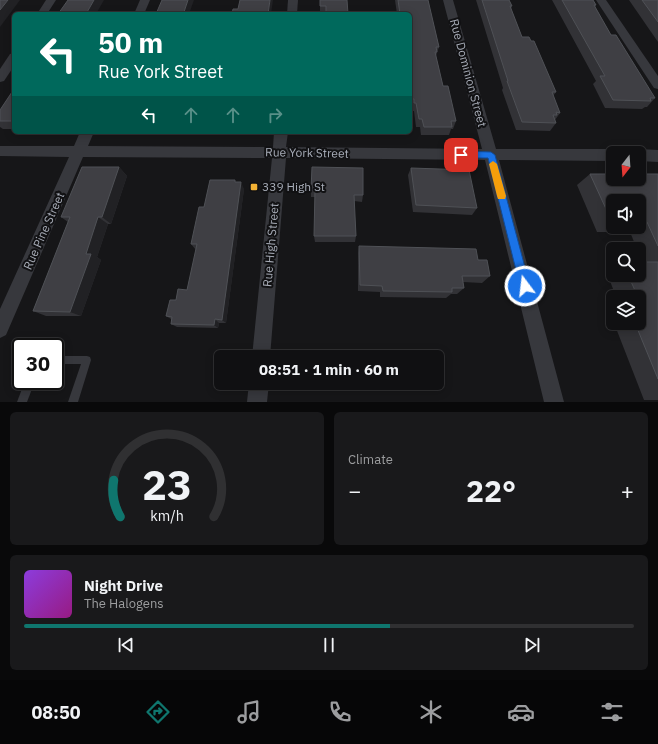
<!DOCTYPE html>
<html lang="en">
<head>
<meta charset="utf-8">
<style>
  body { margin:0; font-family:"IBM Plex Sans",sans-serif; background:#19191b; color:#f1f3f6; height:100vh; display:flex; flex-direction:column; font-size:15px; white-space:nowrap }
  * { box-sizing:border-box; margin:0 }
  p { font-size:13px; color:#9c9d9f }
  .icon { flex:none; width:22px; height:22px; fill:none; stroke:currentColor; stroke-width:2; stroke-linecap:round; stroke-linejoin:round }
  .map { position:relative; height:402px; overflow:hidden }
  .panel { display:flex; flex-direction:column; gap:10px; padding:10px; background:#09090a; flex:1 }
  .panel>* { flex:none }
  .banner { position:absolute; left:12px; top:12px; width:400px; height:122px; border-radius:6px; box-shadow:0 2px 10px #0003,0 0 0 1px #303032; background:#00695c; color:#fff; overflow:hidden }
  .needle { width:26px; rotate:197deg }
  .controls { position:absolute; left:606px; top:146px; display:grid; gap:8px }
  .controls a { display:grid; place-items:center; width:40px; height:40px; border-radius:6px; background:#101012; box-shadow:0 2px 10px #0003,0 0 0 1px #303032; font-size:20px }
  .speed { position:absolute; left:12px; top:338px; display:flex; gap:8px; font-size:20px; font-weight:700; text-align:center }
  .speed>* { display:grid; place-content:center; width:52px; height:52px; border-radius:50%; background:#101012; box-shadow:0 2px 10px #0003,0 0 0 1px #303032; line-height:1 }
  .speed .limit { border:2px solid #111; border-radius:6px; background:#fff; color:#111 }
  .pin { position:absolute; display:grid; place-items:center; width:34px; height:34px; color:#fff; margin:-17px; border-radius:8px; box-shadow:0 2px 6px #0006 }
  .me { position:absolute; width:44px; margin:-22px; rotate:345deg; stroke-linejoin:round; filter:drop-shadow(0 0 3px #0008) }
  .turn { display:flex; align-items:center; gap:14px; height:84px; padding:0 20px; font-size:18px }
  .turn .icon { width:52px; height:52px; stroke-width:2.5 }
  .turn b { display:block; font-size:28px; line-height:34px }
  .lanes { display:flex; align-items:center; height:38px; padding:0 20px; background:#0003; justify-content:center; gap:20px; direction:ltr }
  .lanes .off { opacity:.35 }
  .big { font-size:30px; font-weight:700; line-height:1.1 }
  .panel .card { flex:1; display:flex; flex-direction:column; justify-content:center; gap:6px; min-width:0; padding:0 14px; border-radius:6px; background:#19191b }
  .panel .dial { align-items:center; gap:0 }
  .dial svg { height:104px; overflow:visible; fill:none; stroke:#303032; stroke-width:7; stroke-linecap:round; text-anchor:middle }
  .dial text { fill:#f1f3f6; stroke:none }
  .song { display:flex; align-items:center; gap:12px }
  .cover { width:48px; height:48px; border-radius:6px; background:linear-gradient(135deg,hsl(270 70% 55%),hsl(310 70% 35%)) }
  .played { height:4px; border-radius:2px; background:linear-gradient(90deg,#0f766e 60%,#303032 60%) }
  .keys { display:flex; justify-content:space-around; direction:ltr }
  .heat { display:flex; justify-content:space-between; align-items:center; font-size:22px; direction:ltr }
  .panel .tiles { flex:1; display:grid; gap:10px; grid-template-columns:1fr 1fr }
  .card:last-child { grid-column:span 2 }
  .trip { position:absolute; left:214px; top:350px; width:230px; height:40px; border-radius:6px; background:#101012; box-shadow:0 2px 10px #0003,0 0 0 1px #303032; font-weight:700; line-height:40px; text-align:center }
  .menu { display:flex; height:64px; justify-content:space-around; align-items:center; background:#060607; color:#9c9d9f }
  .menu .icon { width:28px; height:28px }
  .menu .selected { color:#0f766e }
  .menu b { font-size:18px; color:#f1f3f6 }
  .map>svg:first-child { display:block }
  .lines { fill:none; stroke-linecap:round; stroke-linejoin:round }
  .service { fill:#37383d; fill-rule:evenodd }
  .minor { fill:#37383d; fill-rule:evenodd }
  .wall { fill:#323236; fill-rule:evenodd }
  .shaded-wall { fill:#212124 }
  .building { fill:#3f3f44; stroke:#4f5156 }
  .route { fill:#1a73e8; stroke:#114b97 }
  .slow { fill:#f59e0b }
  .poi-dot { fill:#f2b134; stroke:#111113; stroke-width:1.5 }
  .labels { text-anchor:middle; stroke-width:4; stroke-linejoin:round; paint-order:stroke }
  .street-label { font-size:12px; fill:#a8adb8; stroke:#111113 }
  .poi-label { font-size:12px; fill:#a8adb8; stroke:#111113; text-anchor:start }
</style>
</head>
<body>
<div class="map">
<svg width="658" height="402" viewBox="0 0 658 402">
  <rect width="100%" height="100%" fill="#161618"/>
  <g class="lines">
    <g class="service">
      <polygon points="55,356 87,356 90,357 91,360 78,402 68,402 81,364 55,364"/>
      <polygon points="25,381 35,381 27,402 17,402"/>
    </g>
    <g class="minor">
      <polygon points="46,0 56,0 47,14 37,14"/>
      <polygon points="140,0 150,0 144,14 134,14"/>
      <polygon points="288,0 298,0 297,14 287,14"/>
      <polygon points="443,0 453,0 496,149 613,149 619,153 613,153 613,161 499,160 564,402 544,402 485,160 286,158 270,357 252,357 272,158 83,157 6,335 0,338 0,309 69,157 0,156 0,146 74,146 80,132 94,132 88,146 273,147 274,132 288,132 286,147 482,149"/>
      <polygon points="596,0 606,0 658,76 658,89 654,88"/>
      <polygon points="14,53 14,66 4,81 0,82 0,69 10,54"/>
      <polygon points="639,149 658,150 658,162 639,161 639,153 633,153"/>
      <polygon points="249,383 269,383 267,402 247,402"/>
    </g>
  </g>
  <g class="wall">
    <polygon points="320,0 348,14 320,14"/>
    <polygon points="395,0 428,0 439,47 436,56 443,86 456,121 453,129 451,129 449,135 421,135 420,127 416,127 414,111 412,111 411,107 410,107 410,14 397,14"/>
    <polygon points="476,0 509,0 512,6 511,9 522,37 556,92 553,96 560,113 555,120 556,123 550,131 516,130 502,90 503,88"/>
    <polygon points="552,0 593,0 596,5 595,7 611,35 655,98 647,107 645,107 642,109 605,108 593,84 596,81"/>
    <polygon points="629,0 658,0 658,42"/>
    <polygon points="14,89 14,129 3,129 0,127 0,121"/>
    <rect x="319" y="132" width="35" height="3"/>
    <polygon points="119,167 127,176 111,224 108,224 97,257 101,260 81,316 46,316 33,311 68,222 61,217"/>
    <polygon points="312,167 363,195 362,202 354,201 356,236 355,242 315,242 314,236 315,197 311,197 311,190"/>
    <polygon points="411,168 477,208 472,215 413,212 408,175"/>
    <path d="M590,174H658V400H644L614,323H639V297H616L606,270L613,266V275H639L642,262L639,254V249H637L630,232H597L577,185ZM613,201H639V227H613Z"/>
    <polygon points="236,182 244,189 226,323 219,323 218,328 177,327 171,324 171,319 166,316 176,300 187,290 196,250 191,244 204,207"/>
    <polygon points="359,246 490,276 482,283 463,282 464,288 457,294 451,294 446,298 380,297 380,292 358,291 358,253"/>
    <polygon points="613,312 613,319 611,313"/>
  </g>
  <g class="shaded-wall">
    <polygon points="8,0 20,0 0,27 0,10"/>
    <polygon points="94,0 104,0 96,14 86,14"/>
    <polygon points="188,0 194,0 189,14 184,14 184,12"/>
    <polygon points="270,0 273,0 271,14 268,14"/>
    <polygon points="119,167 127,176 111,224 102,217"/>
    <polygon points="241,182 244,189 226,323 222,320"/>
    <polygon points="98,217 108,224 97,257 101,260 81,316 70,312 86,254"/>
    <polygon points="215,319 219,323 218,328 214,325"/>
  </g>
  <g class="building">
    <polygon points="0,0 8,0 0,10"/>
    <polygon points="68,0 94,0 86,14 58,14"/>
    <polygon points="162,0 188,0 184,12 189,12 188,14 156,14"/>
    <polygon points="240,0 270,0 268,14 232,14 233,9 238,9"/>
    <polygon points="320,0 347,0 348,14 326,14 326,6 320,6"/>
    <polygon points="398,0 428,0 439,47 436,47 437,52 435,52 443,86 448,86 456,121 451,121 452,127 424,127 422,119 419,119 416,103 414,103 414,99 410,99 410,14 400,14"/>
    <polygon points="482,0 509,0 512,6 510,6 522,37 529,37 531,41 534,41 556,92 552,92 560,113 556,112 557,115 553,115 556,123 522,122 507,81 508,81"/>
    <polygon points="562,0 593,0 596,5 594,5 611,35 616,35 655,98 650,98 651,101 613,100 600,76 605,76"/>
    <polygon points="642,0 658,0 658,22"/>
    <polygon points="14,89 14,121 0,121 0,110"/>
    <polygon points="82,167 119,167 102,217 98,217 86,254 91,254 70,312 33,311 70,217 61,217"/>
    <polygon points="312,167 363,168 363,195 354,195 356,236 314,236 315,190 311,190"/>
    <polygon points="411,168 469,170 477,208 416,205"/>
    <polygon points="590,174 613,174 613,179 639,179 639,174 658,174 658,246 647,222 639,222 639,201 613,201 613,222 612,222"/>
    <polygon points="210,180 235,180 235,182 241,182 222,320 215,319 214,325 171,324 172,317 166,316 170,300 176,300 178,289 187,290 197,244 191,244 199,207 204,207"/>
    <polygon points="359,246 476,249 478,260 487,260 490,276 462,276 464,288 452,288 452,292 383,291 382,286 360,285"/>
    <polygon points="639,262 658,262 658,379 635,323 639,323 639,307 642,307 639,301 639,297 638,297 628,275 639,275"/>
  </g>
  <polygon class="route" points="461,151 491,152 495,155 530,286 529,290 525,292 521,290 488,158 461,158 456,155"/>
  <polygon class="slow" points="493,161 497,164 506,196 505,199 498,199 497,196 489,164"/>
  <rect class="poi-dot" x="250" y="183" width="8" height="8" rx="2"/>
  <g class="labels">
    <g class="street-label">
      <text transform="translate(468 73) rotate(75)" y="4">Rue Dominion Street</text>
      <text transform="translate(307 153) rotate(1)" y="4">Rue York Street</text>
      <text transform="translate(44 231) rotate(-66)" y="4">Rue Pine Street</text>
      <text transform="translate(271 245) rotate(-85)" y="4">Rue High Street</text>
    </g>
    <g class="poi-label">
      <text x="262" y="191">339 High St</text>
    </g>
  </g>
</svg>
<div class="controls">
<a><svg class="needle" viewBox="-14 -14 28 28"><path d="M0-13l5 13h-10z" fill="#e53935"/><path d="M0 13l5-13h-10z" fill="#9c9d9f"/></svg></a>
<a><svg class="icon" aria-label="sound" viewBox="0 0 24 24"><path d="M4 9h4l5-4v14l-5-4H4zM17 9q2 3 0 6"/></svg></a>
<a><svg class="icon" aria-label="search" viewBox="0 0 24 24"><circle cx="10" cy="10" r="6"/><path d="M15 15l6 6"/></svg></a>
<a><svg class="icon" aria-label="layers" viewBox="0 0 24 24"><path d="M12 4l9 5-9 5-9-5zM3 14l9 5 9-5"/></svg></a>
</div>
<div class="speed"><div class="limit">30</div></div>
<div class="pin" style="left:461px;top:155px;background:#d93025"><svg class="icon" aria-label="arrive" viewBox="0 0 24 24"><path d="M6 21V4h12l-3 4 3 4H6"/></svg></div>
<svg class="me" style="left:525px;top:286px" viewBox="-20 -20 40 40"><circle r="17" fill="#1a73e8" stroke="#fff" stroke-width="3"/><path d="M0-11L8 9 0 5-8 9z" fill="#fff"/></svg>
<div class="trip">08:51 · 1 min · 60 m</div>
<div class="banner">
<div class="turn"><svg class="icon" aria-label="left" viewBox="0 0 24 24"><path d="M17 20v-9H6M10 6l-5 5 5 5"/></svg><div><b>50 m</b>Rue York Street</div></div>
<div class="lanes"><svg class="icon" aria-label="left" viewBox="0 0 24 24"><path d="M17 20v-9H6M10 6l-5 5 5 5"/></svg><svg class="icon off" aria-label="ahead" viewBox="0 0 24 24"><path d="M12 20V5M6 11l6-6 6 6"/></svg><svg class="icon off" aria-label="ahead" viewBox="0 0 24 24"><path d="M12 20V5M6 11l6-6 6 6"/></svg><svg class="icon off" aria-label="right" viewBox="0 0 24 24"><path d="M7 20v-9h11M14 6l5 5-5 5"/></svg></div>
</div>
</div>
<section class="panel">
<div class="tiles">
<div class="card dial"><svg viewBox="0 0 100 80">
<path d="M14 69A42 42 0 1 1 86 69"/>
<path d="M14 69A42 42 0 0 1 9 41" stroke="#0f766e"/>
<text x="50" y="56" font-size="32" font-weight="700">23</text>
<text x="50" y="72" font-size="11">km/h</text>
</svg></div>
<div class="card"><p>Climate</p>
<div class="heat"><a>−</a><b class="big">22°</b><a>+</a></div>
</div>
<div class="card">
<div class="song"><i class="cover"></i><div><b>Night Drive</b><p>The Halogens</p></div></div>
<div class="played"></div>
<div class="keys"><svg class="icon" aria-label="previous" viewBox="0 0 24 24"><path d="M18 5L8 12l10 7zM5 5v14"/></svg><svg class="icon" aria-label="pause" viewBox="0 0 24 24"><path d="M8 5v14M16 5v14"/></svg><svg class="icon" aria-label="next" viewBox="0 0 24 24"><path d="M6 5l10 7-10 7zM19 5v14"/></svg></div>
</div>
</div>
</section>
<nav class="menu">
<b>08:50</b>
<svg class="icon selected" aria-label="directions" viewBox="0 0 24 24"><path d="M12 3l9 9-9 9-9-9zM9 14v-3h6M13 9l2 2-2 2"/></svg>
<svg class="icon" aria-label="music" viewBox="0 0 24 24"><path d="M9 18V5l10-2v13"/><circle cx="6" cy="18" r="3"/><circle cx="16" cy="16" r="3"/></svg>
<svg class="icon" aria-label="phone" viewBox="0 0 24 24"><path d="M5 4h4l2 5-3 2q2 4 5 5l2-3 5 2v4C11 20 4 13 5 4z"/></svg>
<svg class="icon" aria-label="climate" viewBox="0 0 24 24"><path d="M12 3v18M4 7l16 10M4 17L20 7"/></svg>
<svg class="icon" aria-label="car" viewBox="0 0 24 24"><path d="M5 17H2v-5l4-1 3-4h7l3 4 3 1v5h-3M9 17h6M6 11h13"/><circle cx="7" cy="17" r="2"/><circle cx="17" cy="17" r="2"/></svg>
<svg class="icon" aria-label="filters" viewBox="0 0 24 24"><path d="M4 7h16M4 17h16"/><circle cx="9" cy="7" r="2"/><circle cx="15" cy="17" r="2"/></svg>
</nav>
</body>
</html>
